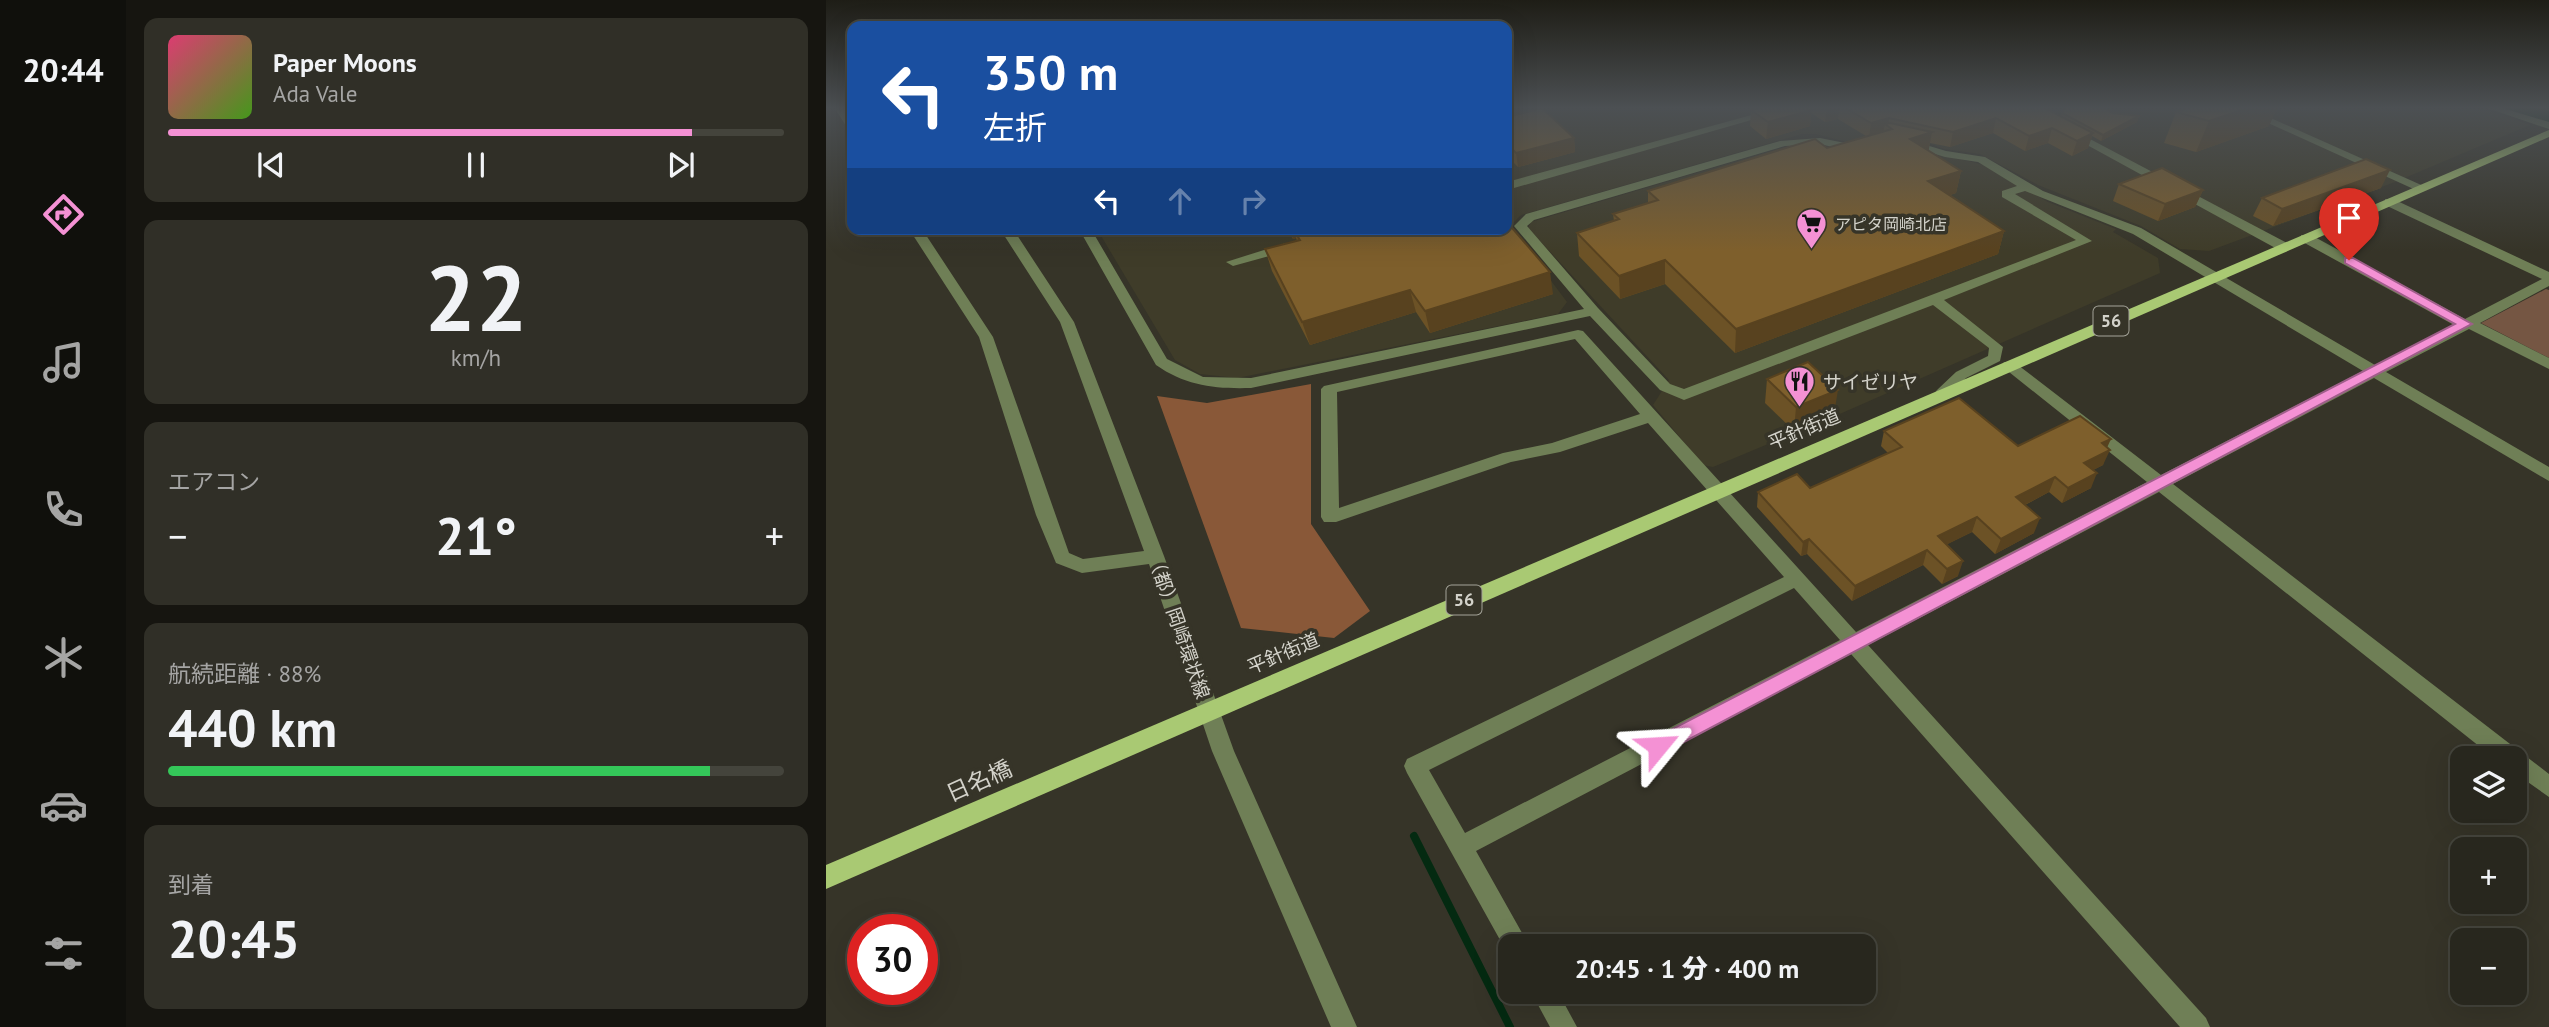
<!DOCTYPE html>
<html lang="ja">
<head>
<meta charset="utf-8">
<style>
  body { margin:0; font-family:"PT Sans","Noto Sans JP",sans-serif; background:#302f27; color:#f1f3f6; height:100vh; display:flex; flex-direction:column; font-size:26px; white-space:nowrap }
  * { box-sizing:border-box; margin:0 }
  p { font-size:23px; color:#a5a5a4 }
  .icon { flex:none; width:38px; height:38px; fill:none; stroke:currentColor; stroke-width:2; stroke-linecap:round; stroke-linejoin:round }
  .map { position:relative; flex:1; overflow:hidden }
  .details { display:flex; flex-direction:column; gap:18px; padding:18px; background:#161510; width:700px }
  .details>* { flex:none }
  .hud { position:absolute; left:21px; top:21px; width:665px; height:214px; border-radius:14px; box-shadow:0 7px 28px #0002,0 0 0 2px #44443c; background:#1a4fa0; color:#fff; overflow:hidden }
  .tools { position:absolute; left:1624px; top:746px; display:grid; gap:14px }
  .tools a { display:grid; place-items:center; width:77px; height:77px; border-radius:14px; background:#28271e; box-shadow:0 7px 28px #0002,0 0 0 2px #44443c; font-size:35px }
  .speed { position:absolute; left:21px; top:914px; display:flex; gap:14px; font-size:35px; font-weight:700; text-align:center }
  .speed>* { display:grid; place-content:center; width:91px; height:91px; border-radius:50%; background:#28271e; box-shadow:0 7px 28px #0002,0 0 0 2px #44443c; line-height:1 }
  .speed .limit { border:10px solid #d22; background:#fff; color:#111 }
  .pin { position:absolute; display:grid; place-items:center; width:60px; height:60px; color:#fff; margin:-72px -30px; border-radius:50% 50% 50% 0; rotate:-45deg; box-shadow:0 0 7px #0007 }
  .pin .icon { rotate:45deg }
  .me { position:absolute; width:77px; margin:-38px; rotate:63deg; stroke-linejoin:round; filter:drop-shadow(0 0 5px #0008) }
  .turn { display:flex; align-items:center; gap:24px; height:147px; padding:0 21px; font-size:32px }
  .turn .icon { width:91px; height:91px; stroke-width:2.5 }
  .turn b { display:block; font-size:49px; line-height:60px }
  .lanes { display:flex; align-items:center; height:66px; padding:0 21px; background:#0003; justify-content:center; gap:35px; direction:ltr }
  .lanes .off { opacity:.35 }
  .big { font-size:52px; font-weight:800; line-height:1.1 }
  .details .card { flex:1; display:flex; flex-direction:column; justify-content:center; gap:10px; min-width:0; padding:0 24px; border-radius:14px; background:#302f27 }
  .details .dial { align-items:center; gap:0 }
  .dial b { font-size:91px; line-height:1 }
  .song { display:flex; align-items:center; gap:21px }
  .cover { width:84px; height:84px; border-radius:10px; background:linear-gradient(135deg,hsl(340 70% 55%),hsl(100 70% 35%)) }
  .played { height:7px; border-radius:4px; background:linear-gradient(90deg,#f491d4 85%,#44443c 85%) }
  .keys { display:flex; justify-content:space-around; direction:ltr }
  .heat { display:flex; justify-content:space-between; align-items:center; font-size:38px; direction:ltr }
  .charge { height:10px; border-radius:5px; background:linear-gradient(90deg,#34c759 88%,#44443c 0) }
  .trip { position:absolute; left:672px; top:934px; width:378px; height:70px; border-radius:14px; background:#28271e; box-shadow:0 7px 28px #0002,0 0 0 2px #44443c; font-weight:800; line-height:70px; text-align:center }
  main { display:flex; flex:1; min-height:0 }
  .tab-bar { display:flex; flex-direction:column; width:126px; justify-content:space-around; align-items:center; background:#10100c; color:#a5a5a4 }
  .tab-bar .icon { width:49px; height:49px }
  .tab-bar .selected { color:#f491d4 }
  .tab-bar b { font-size:32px; color:#f1f3f6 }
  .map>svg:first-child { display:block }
  .built { fill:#3f3c29 }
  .green { fill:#755643 }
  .forest { fill:#895838 }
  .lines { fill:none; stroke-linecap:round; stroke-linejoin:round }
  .stream { stroke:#042a11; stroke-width:8 }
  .river { fill:#042a11; fill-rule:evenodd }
  .minor { fill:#6f7f56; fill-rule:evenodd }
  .major { fill:#a9c973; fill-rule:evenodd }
  .wall { fill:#6c5226 }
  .shaded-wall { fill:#58421f }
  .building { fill:#7e5f2c; stroke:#58421f; stroke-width:2 }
  .route { fill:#f491d4; stroke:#9f5e8a; stroke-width:2 }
  .labels { text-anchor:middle; stroke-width:7; stroke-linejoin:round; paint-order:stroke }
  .far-poi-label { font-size:16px; fill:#d3d2ca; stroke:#363428; text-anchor:start }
  .shield { fill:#363428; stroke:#a4a399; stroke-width:2 }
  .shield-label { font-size:18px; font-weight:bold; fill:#d3d2ca }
  .poi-label { font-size:19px; fill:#d3d2ca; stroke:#363428; text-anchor:start }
  .street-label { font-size:19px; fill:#d3d2ca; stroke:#363428 }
  .near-street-label { font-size:23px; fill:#d3d2ca; stroke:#363428 }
</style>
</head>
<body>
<main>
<nav class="tab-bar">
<b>20:44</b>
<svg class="icon selected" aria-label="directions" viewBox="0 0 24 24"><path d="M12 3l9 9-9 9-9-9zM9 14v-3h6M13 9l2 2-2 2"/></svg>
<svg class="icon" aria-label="music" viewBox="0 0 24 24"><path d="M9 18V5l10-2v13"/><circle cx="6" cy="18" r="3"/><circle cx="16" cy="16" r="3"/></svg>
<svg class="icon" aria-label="phone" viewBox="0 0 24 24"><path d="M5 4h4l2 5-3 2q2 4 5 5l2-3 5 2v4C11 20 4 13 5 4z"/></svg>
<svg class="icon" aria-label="climate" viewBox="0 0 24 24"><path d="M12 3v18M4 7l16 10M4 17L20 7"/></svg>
<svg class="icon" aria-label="car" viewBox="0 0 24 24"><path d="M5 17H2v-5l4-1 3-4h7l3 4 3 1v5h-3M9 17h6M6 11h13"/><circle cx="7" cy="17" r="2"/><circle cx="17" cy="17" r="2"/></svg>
<svg class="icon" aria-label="filters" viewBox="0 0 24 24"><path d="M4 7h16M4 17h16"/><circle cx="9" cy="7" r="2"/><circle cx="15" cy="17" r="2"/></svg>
</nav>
<section class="details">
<div class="card">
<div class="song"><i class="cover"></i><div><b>Paper Moons</b><p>Ada Vale</p></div></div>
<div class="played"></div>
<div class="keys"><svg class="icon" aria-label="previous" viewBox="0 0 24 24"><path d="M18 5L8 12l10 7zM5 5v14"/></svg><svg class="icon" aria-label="pause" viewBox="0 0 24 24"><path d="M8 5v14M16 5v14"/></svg><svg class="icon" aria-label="next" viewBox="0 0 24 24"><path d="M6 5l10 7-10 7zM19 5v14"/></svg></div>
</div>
<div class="card dial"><b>22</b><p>km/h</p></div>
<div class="card"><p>エアコン</p>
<div class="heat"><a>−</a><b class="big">21°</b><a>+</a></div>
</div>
<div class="card"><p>航続距離 · 88%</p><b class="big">440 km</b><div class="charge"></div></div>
<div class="card"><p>到着</p><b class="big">20:45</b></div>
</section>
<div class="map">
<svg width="1723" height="1027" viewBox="0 0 1723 1027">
  <rect width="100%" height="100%" fill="#363428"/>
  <g class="built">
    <polygon points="681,107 1653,107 1704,125 1569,182 1383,251 1354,249 1315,226 1212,185 1154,154 1118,149 1078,134 1028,144 990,134 976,134 695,215 684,226 741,302 732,314 411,378 374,374 349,360 271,229 681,229"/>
    <polygon points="983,144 1009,149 1094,149 1158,165 1222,202 1290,229 1287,232 1332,258 1334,273 1016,413 887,467 877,465 827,405 843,380 702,228 705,222 962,146"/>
  </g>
  <polygon class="green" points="1720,289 1723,290 1723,358 1655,323"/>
  <polygon class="forest" points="485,384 485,524 544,611 508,638 415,628 331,396 381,403"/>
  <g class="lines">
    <polyline class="stream" points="588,836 684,1027"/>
    <polygon class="river" points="1675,107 1710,107 1723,111 1723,126 1679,112"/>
    <g class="minor">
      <polygon points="8,107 18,107 26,119 26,130 22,129"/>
      <polygon points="955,107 971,107 681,190 681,182"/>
      <polygon points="1407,107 1420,107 1602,188 1592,191"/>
      <polygon points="1658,107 1673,107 1723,122 1723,129"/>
      <polygon points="1245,129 1463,244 1464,247 1463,250 1453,250 1241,134 1239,132"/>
      <path d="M994,138L1039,147L1027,152L994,144L959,146L708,220L701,226L772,308L844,384L858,389L1250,240L1176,197V191L1191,186L1152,162L1119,157L1076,144V140L1080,139L1120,151L1159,157L1217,191L1315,228L1549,365L1628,325L1475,241V235H1485L1639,319L1716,279L1559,205V199H1567L1723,272V286L1654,323L1723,358V369L1643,329L1560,372L1723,467V481L1548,378L1347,484L1723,774V797L1689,773V758H1668L1333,492L1042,645L1380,1018L1384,1027H1354L1025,654L650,851L704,947H684L683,956L581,773L578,766L581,759L958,577L822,423L734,452L685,462L510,522H498L495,517V389L498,386L752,330L757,331L1030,632L1321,482L1178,368L1176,365L1178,362H1188L1335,475L1537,371L1307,234L1199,191L1189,194L1266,241L1118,300L1177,347L1174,361L1140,378L1121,398H1111L1108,394L1111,390L1130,372L1162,356L1163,348L1107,305L858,400L834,390L764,316L425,388C389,389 360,386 330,365L253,229H265L341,359L377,377L425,378L758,309L688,226L700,214L954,141ZM749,339L814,414L726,443L677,453L513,508L511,392ZM968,588L1014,640L639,833L603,770Z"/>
      <polygon points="83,229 96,229 167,337 243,553 257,559 318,551 234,322 174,229 187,229 248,322 338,556 408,751 531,1027 505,1027 386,751 323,564 256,573 230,563 210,515 153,337"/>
      <polygon points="460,243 465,244 465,250 407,266 400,262"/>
      <polygon points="705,992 732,992 751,1027 724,1027"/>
    </g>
    <polygon class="major" points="1723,130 1723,137 0,889 0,865"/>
  </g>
  <g class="wall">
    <polygon points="937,107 1217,107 1235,116 1236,113 1287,113 1313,116 1311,122 1275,141 1266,136 1262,148 1246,156 1222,143 1199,151 1167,133 1124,147 1104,143 1102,151 1135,171 1130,193 1124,195 1178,231 1172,254 909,353 839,284 794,299 753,256 751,233 788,221 787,214 822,203 822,191 1001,148 1040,136 1012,119 999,122 985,113 984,126 940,139 924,126 925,110"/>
    <polygon points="1350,112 1443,126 1370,152 1338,143"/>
    <polygon points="681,117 748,138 749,152 692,167 681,156"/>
    <polygon points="1293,184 1377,190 1369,207 1332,221 1287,201"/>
    <polygon points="1555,188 1447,226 1427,216 1436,198"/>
    <polygon points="461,229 681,229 727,294 604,333 590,312 484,345 446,271 439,249 471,241 470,238 467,239"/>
    <polygon points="941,379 1008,414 968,431 939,403"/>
    <polygon points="1058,431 1192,446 1281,447 1277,465 1267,470 1265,488 1236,503 1223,492 1199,505 1208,533 1169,554 1146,532 1121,544 1132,576 1116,584 1097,565 1026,601 981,554 975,556 931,507 932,492 984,488 1062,453 1055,446"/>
  </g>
  <g class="shaded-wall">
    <polygon points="1001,107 1013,107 1012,119 999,122"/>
    <polygon points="1425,107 1452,107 1443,126 1370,152 1383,121"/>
    <polygon points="986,110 984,126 940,139 942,122"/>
    <polygon points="1313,116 1311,122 1275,141 1277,135"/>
    <polygon points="1063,118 1062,126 1059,124 1057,134 1043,138 1045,123"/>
    <polygon points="1170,118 1167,133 1124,147 1127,132"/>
    <polygon points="1226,128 1222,143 1199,151 1203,136"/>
    <polygon points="1106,132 1102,154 1084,139"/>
    <polygon points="1267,133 1262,148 1246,156 1251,141"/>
    <polygon points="748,138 749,152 692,167 690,153"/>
    <polygon points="1564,170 1555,188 1447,226 1456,209"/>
    <polygon points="1135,171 1130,193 1098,204 1102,181"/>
    <polygon points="1377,190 1369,207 1332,221 1339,204"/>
    <polygon points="464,229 467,229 470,238 467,239"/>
    <polygon points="1178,231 1172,254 909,353 910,329"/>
    <polygon points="839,260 839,284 794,299 793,276"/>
    <polygon points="724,272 727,294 604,333 599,311"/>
    <polygon points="584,290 590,312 484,345 476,322"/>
    <polygon points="1012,390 1008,414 968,431 970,407"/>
    <polygon points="1285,439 1279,452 1284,450 1277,465 1252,478 1258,463 1276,443"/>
    <polygon points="1271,473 1265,488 1236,503 1242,488"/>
    <polygon points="1229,477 1223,492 1185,512 1190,497"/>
    <polygon points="1151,517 1146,532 1108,551 1112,536"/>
    <polygon points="1214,518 1208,533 1169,554 1175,539"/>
    <polygon points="983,539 981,554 975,556 977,542"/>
    <polygon points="1101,550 1097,565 1026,601 1029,586"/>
    <polygon points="1137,561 1132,576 1116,584 1121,569"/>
  </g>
  <g class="building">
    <polygon points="937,107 985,107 986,110 942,122 925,110"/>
    <polygon points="1018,107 1217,107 1267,133 1251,141 1226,128 1203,136 1170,118 1127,132 1063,118 1045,123"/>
    <polygon points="1240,107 1276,107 1287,113 1313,116 1277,135 1236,113"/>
    <polygon points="1365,107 1425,107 1383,121 1350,112"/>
    <polygon points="716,108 748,138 690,153 681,144 681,117"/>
    <polygon points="1064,123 1106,132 1084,139 1135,171 1102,181 1178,231 910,329 839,260 793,276 751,233 793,219 787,214 832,200 822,191 989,139 1001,148 1066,129 1059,124"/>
    <polygon points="1540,159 1564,170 1456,209 1436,198"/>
    <polygon points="1336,168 1377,190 1339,204 1293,184"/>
    <polygon points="681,222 724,272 599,311 584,290 476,322 439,249 474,240 467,229 681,229"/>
    <polygon points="982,362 1012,390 970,407 941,379"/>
    <polygon points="1133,398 1192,446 1254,416 1285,439 1276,443 1284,450 1258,463 1271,473 1242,488 1229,477 1190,497 1214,518 1175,539 1151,517 1112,536 1137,561 1121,569 1101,550 1029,586 983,539 977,542 932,492 971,474 984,488 1076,447 1058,431"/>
  </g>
  <linearGradient id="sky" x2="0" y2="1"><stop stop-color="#1e1d16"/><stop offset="0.43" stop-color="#4c5053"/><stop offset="1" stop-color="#4c5053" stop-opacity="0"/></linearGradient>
  <rect width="1723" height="251" fill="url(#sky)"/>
  <polygon class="route" points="1519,258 1527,258 1646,324 839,752 832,755 825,752 822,746 825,740 1629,324 1519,263"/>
  <defs>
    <symbol id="supermarket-pin" viewBox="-11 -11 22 30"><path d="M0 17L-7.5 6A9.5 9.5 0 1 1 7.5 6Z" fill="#f491d4" stroke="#363428"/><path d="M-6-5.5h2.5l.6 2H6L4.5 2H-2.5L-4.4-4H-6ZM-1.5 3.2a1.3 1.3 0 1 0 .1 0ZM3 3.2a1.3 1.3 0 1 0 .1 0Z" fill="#111"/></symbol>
    <symbol id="restaurant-pin" viewBox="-11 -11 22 30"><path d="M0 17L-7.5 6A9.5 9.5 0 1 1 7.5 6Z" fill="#f491d4" stroke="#363428"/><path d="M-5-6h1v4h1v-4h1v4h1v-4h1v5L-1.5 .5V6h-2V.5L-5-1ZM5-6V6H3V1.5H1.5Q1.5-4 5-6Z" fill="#111"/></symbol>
  </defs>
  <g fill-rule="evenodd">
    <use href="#supermarket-pin" x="968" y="206" width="35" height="47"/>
    <use href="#restaurant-pin" x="956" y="364" width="35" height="47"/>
  </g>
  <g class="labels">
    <g class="far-poi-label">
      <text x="1009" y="230">アピタ岡崎北店</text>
    </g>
    <g class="shield">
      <rect x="1267.5" y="306.5" width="35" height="29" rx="5"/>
      <rect x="620.5" y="585.5" width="35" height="29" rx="5"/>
    </g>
    <g class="shield-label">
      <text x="1285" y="327">56</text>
      <text x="638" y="606">56</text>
    </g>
    <g class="poi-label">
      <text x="997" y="389">サイゼリヤ</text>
    </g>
    <g class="street-label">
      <text transform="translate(978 429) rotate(-23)" y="7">平針街道</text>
      <text transform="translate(353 626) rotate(71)" y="7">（都）岡崎環状線</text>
      <text transform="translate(457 653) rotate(-23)" y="7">平針街道</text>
    </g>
    <g class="near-street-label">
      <text transform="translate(153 781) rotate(-24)" y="8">日名橋</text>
    </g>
  </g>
</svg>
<div class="tools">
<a><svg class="icon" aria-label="layers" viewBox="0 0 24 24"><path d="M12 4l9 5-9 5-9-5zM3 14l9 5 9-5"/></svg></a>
<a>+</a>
<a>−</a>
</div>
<div class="speed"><div class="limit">30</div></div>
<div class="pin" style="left:1523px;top:260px;background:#d93025"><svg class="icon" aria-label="arrive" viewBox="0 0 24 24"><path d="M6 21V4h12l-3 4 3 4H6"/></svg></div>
<svg class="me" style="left:832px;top:746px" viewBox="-20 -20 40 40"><path d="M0-17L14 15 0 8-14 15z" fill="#f491d4" stroke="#fff" stroke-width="4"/></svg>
<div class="trip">20:45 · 1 分 · 400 m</div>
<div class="hud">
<div class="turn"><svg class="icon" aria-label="left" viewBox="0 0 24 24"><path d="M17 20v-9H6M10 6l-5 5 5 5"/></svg><div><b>350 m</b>左折</div></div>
<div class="lanes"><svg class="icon" aria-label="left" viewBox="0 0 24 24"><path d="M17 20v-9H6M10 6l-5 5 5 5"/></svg><svg class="icon off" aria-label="ahead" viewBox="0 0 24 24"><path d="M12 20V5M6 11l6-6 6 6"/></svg><svg class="icon off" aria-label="right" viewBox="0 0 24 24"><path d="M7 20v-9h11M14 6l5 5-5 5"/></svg></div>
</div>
</div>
</main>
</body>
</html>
